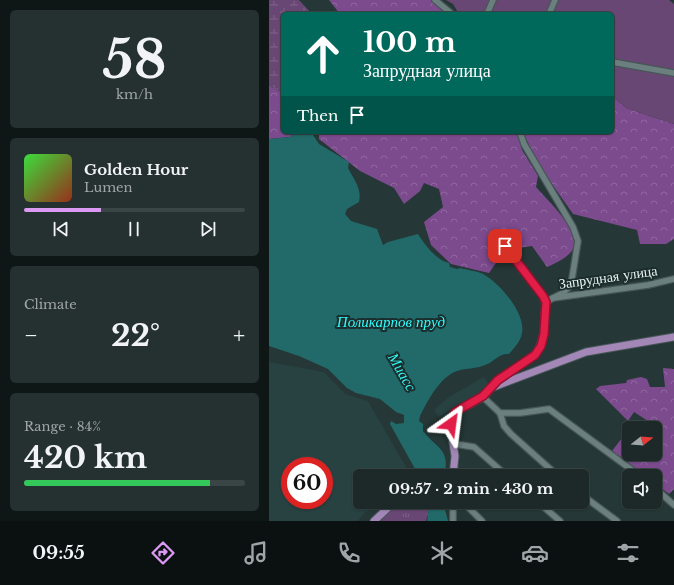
<!DOCTYPE html>
<html lang="en">
<head>
<meta charset="utf-8">
<style>
  body { margin:0; font-family:"Libre Baskerville",serif; background:#253130; color:#f1f3f6; height:100vh; display:flex; flex-direction:column; font-size:15px; white-space:nowrap }
  * { box-sizing:border-box; margin:0 }
  p { font-size:13px; color:#a0a6a8 }
  .icon { flex:none; width:22px; height:22px; fill:none; stroke:currentColor; stroke-width:2; stroke-linecap:round; stroke-linejoin:round }
  .map { position:relative; flex:1; overflow:hidden }
  .sheet { display:flex; flex-direction:column; gap:10px; padding:10px; background:#0f1716; width:269px }
  .sheet>* { flex:none }
  .top-card { position:absolute; left:12px; top:12px; width:333px; height:122px; border-radius:6px; box-shadow:0 1px 3px #0004,0 0 0 1px #3a4545; background:#00695c; color:#fff; overflow:hidden }
  .needle { width:26px; rotate:73deg }
  .controls { position:absolute; left:353px; top:421px; display:grid; gap:8px }
  .controls a { display:grid; place-items:center; width:40px; height:40px; border-radius:6px; background:#1c2928; box-shadow:0 1px 3px #0004,0 0 0 1px #3a4545; font-size:20px }
  .speed { position:absolute; left:12px; top:457px; display:flex; gap:8px; font-size:20px; font-weight:700; text-align:center }
  .speed>* { display:grid; place-content:center; width:52px; height:52px; border-radius:50%; background:#1c2928; box-shadow:0 1px 3px #0004,0 0 0 1px #3a4545; line-height:1 }
  .speed .limit { border:6px solid #d22; background:#fff; color:#111 }
  .pin { position:absolute; display:grid; place-items:center; width:34px; height:34px; color:#fff; margin:-17px; border-radius:8px; box-shadow:0 2px 6px #0006 }
  .me { position:absolute; width:44px; margin:-22px; rotate:31deg; stroke-linejoin:round; filter:drop-shadow(0 0 3px #0008) }
  .turn { display:flex; align-items:center; gap:14px; height:84px; padding:0 16px; font-size:18px }
  .turn .icon { width:52px; height:52px; stroke-width:2.5 }
  .turn b { display:block; font-size:28px; line-height:34px }
  .then { display:flex; align-items:center; height:38px; padding:0 16px; background:#0003; gap:8px; font-size:15px }
  .big { font-size:30px; font-weight:700; line-height:1.1 }
  .sheet .tile { flex:1; display:flex; flex-direction:column; justify-content:center; gap:6px; min-width:0; padding:0 14px; border-radius:6px; background:#253130 }
  .sheet .dial { align-items:center; gap:0 }
  .dial b { font-size:52px; line-height:1 }
  .song { display:flex; align-items:center; gap:12px }
  .cover { width:48px; height:48px; border-radius:6px; background:linear-gradient(135deg,hsl(120 70% 55%),hsl(10 70% 35%)) }
  .played { height:4px; border-radius:2px; background:linear-gradient(90deg,#dc99f4 35%,#3a4545 35%) }
  .keys { display:flex; justify-content:space-around; direction:ltr }
  .heat { display:flex; justify-content:space-between; align-items:center; font-size:22px; direction:ltr }
  .charge { height:6px; border-radius:3px; background:linear-gradient(90deg,#34c759 84%,#3a4545 0) }
  .trip { position:absolute; left:84px; top:469px; width:236px; height:40px; border-radius:6px; background:#1c2928; box-shadow:0 1px 3px #0004,0 0 0 1px #3a4545; font-weight:700; line-height:40px; text-align:center }
  .dock { display:flex; height:64px; justify-content:space-around; align-items:center; background:#0b1010; color:#a0a6a8 }
  .dock .icon { width:28px; height:28px }
  .dock .on { color:#dc99f4 }
  .dock b { font-size:18px; color:#f1f3f6 }
  main { display:flex; flex:1; min-height:0 }
  .map>svg:first-child { display:block }
  .built { fill:#274241; fill-rule:evenodd }
  .grass { fill:url(#grass-tufts) }
  .forest { fill:url(#forest-crowns) }
  .wetland { fill:url(#wetland-marsh) }
  .garden { fill:#684774 }
  .water { fill:#216a69 }
  .lines { fill:none; stroke-linecap:round; stroke-linejoin:round }
  .minor-casing { stroke:#465656; stroke-width:8 }
  .major-casing { stroke:#465656; stroke-width:9 }
  .minor { stroke:#6b7f7e; stroke-width:5.5 }
  .major { stroke:#a287b7; stroke-width:7 }
  .route-casing { stroke:#92132f; stroke-width:10 }
  .route { stroke:#e11d48; stroke-width:7 }
  .labels { text-anchor:middle; stroke-width:4; stroke-linejoin:round; paint-order:stroke }
  .street-label { font-size:14px; fill:#e9f4f4; stroke:#1b2d2c }
  .water-label { font-size:15px; font-style:italic; fill:#31fbfa; stroke:#1b2d2c }
</style>
</head>
<body>
<main>
<section class="sheet">
<div class="tile dial"><b>58</b><p>km/h</p></div>
<div class="tile">
<div class="song"><i class="cover"></i><div><b>Golden Hour</b><p>Lumen</p></div></div>
<div class="played"></div>
<div class="keys"><svg class="icon" aria-label="previous" viewBox="0 0 24 24"><path d="M18 5L8 12l10 7zM5 5v14"/></svg><svg class="icon" aria-label="pause" viewBox="0 0 24 24"><path d="M8 5v14M16 5v14"/></svg><svg class="icon" aria-label="next" viewBox="0 0 24 24"><path d="M6 5l10 7-10 7zM19 5v14"/></svg></div>
</div>
<div class="tile"><p>Climate</p>
<div class="heat"><a>−</a><b class="big">22°</b><a>+</a></div>
</div>
<div class="tile"><p>Range · 84%</p><b class="big">420 km</b><div class="charge"></div></div>
</section>
<div class="map">
<svg width="405" height="521" viewBox="0 0 405 521">
  <defs>
    <pattern id="grass-tufts" width="24" height="20" patternUnits="userSpaceOnUse"><rect width="24" height="20" fill="#684774"/><path d="M3 7l-1-3M5 7V3M7 7l1-3M15 17l-1-3M17 17v-4M19 17l1-3" fill="none" stroke="#7e6288"/></pattern>
    <pattern id="forest-crowns" width="20" height="18" patternUnits="userSpaceOnUse"><rect width="20" height="18" fill="#7c4b8e"/><path d="M2 6a3 3 0 1 1 6 0M12 15a3 3 0 1 1 6 0" fill="none" stroke="#8f669e"/></pattern>
    <pattern id="wetland-marsh" width="20" height="14" patternUnits="userSpaceOnUse"><rect width="20" height="14" fill="#684774"/><path d="M1 5h8M5 5V1M11 12h8M15 12V8" fill="none" stroke="#7e6288"/></pattern>
  </defs>
  <rect width="100%" height="100%" fill="#253736"/>
  <g class="built">
    <path d="M0,362L55,372L76,394L99,401L142,476H91V502H106L102,504V509L94,514L89,521H0ZM21,466H55V500H21Z"/>
    <polygon points="215,377 220,385 213,395 188,406 170,417 165,410 180,397"/>
  </g>
  <polygon class="grass" points="144,502 162,502 157,521 108,521 122,508"/>
  <g class="forest">
    <polygon points="60,0 165,0 170,4 176,14 71,14"/>
    <polygon points="0,83 1,86 14,93 14,132 26,132 21,137 0,139"/>
    <polygon points="343,96 357,108 405,124 405,239 397,244 371,244 368,230 304,214 269,164 254,132 343,132"/>
    <path d="M50,132H248L253,150L269,176L267,187C277,199 317,235 302,252C296,259 287,263 278,267L263,246L236,250L220,273L182,264L162,245L155,222L174,207L170,189L155,183L151,191L135,204L125,188L91,171L50,139Z"/>
    <polygon points="394,368 405,369 405,489 400,494 386,483 386,476 377,476 343,451 356,434 360,437 360,454 386,454 386,428 379,428 382,423 365,412 359,421 327,389 331,386 357,383 358,380 372,377 378,379 381,387 396,387"/>
  </g>
  <polygon class="wetland" points="0,0 30,0 43,14 14,14 14,93 1,86 0,83"/>
  <polygon class="garden" points="177,0 400,0 405,4 405,124 357,108 343,96 343,14 190,14 184,4"/>
  <g class="water">
    <path d="M26,132H42L50,144L80,162L79,168C85,180 93,188 90,202L78,209L76,214L82,221L108,229L114,245L119,242L149,234C156,245 167,260 180,263L181,267L188,269L191,268C198,270 208,271 214,274C231,283 257,314 253,333C252,341 245,348 240,354C230,353 225,362 216,365C207,369 197,368 188,371C171,377 159,400 151,416L150,421L154,424V431C168,449 182,449 175,476H150L121,424L122,421L127,424L135,423V415L127,412L111,399L87,393L78,388L59,369L30,356L0,346V139L21,137Z"/>
    <polygon points="162,502 174,502 179,521 158,521 160,507 163,506"/>
  </g>
  <g class="lines">
    <defs>
      <g id="minor">
        <polyline points="166,0 183,14"/>
        <polyline points="218,14 224,0"/>
        <polyline points="280,14 286,0"/>
        <polyline points="343,62 405,73"/>
        <polyline points="251,132 255,144 304,227 309,241 302,285 294,293 284,298"/>
        <polyline points="277,302 284,298 379,285 405,279"/>
        <path d="M223,387C248,358 275,367 275,320C275,311 278,304 274,296L237,246"/>
        <polyline points="214,397 231,413 235,426 242,434 289,476"/>
        <polyline points="231,413 251,413 280,409 371,476"/>
        <polyline points="186,444 205,447 238,476"/>
        <polyline points="386,488 405,505"/>
        <polyline points="313,495 348,521"/>
        <polyline points="194,502 213,521"/>
        <polyline points="269,502 291,521"/>
        <polyline points="184,521 184,502"/>
      </g>
      <g id="major">
        <polyline points="184,476 186,456 181,424 183,417 186,412 214,397 222,388 317,352 405,337"/>
        <polyline points="105,521 121,506 132,502"/>
      </g>
    </defs>
    <use href="#minor" class="minor-casing"/>
    <use href="#major" class="major-casing"/>
    <use href="#minor" class="minor"/>
    <use href="#major" class="major"/>
  </g>
  <g class="lines">
    <defs>
      <polyline id="route" points="182,424 186,412 214,396 229,380 266,355 272,346 275,334 277,302 274,296 236,246"/>
    </defs>
    <use href="#route" class="route-casing"/>
    <use href="#route" class="route"/>
  </g>
  <g class="labels">
    <g class="street-label">
      <text transform="translate(339 277) rotate(-8)" y="5">Запрудная улица</text>
    </g>
    <g class="water-label">
      <text x="122" y="327">Поликарпов пруд</text>
      <text transform="translate(133 372) rotate(60)" y="5">Миасс</text>
    </g>
  </g>
</svg>
<div class="controls">
<a><svg class="needle" viewBox="-14 -14 28 28"><path d="M0-13l5 13h-10z" fill="#e53935"/><path d="M0 13l5-13h-10z" fill="#a0a6a8"/></svg></a>
<a><svg class="icon" aria-label="sound" viewBox="0 0 24 24"><path d="M4 9h4l5-4v14l-5-4H4zM17 9q2 3 0 6"/></svg></a>
</div>
<div class="speed"><div class="limit">60</div></div>
<div class="pin" style="left:236px;top:246px;background:#d93025"><svg class="icon" aria-label="arrive" viewBox="0 0 24 24"><path d="M6 21V4h12l-3 4 3 4H6"/></svg></div>
<svg class="me" style="left:182px;top:424px" viewBox="-20 -20 40 40"><path d="M0-17L14 15 0 8-14 15z" fill="#e11d48" stroke="#fff" stroke-width="4"/></svg>
<div class="trip">09:57 · 2 min · 430 m</div>
<div class="top-card">
<div class="turn"><svg class="icon" aria-label="ahead" viewBox="0 0 24 24"><path d="M12 20V5M6 11l6-6 6 6"/></svg><div><b>100 m</b>Запрудная улица</div></div>
<div class="then">Then<svg class="icon" aria-label="arrive" viewBox="0 0 24 24"><path d="M6 21V4h12l-3 4 3 4H6"/></svg></div>
</div>
</div>
</main>
<nav class="dock">
<b>09:55</b>
<svg class="icon on" aria-label="directions" viewBox="0 0 24 24"><path d="M12 3l9 9-9 9-9-9zM9 14v-3h6M13 9l2 2-2 2"/></svg>
<svg class="icon" aria-label="music" viewBox="0 0 24 24"><path d="M9 18V5l10-2v13"/><circle cx="6" cy="18" r="3"/><circle cx="16" cy="16" r="3"/></svg>
<svg class="icon" aria-label="phone" viewBox="0 0 24 24"><path d="M5 4h4l2 5-3 2q2 4 5 5l2-3 5 2v4C11 20 4 13 5 4z"/></svg>
<svg class="icon" aria-label="climate" viewBox="0 0 24 24"><path d="M12 3v18M4 7l16 10M4 17L20 7"/></svg>
<svg class="icon" aria-label="car" viewBox="0 0 24 24"><path d="M5 17H2v-5l4-1 3-4h7l3 4 3 1v5h-3M9 17h6M6 11h13"/><circle cx="7" cy="17" r="2"/><circle cx="17" cy="17" r="2"/></svg>
<svg class="icon" aria-label="filters" viewBox="0 0 24 24"><path d="M4 7h16M4 17h16"/><circle cx="9" cy="7" r="2"/><circle cx="15" cy="17" r="2"/></svg>
</nav>
</body>
</html>
